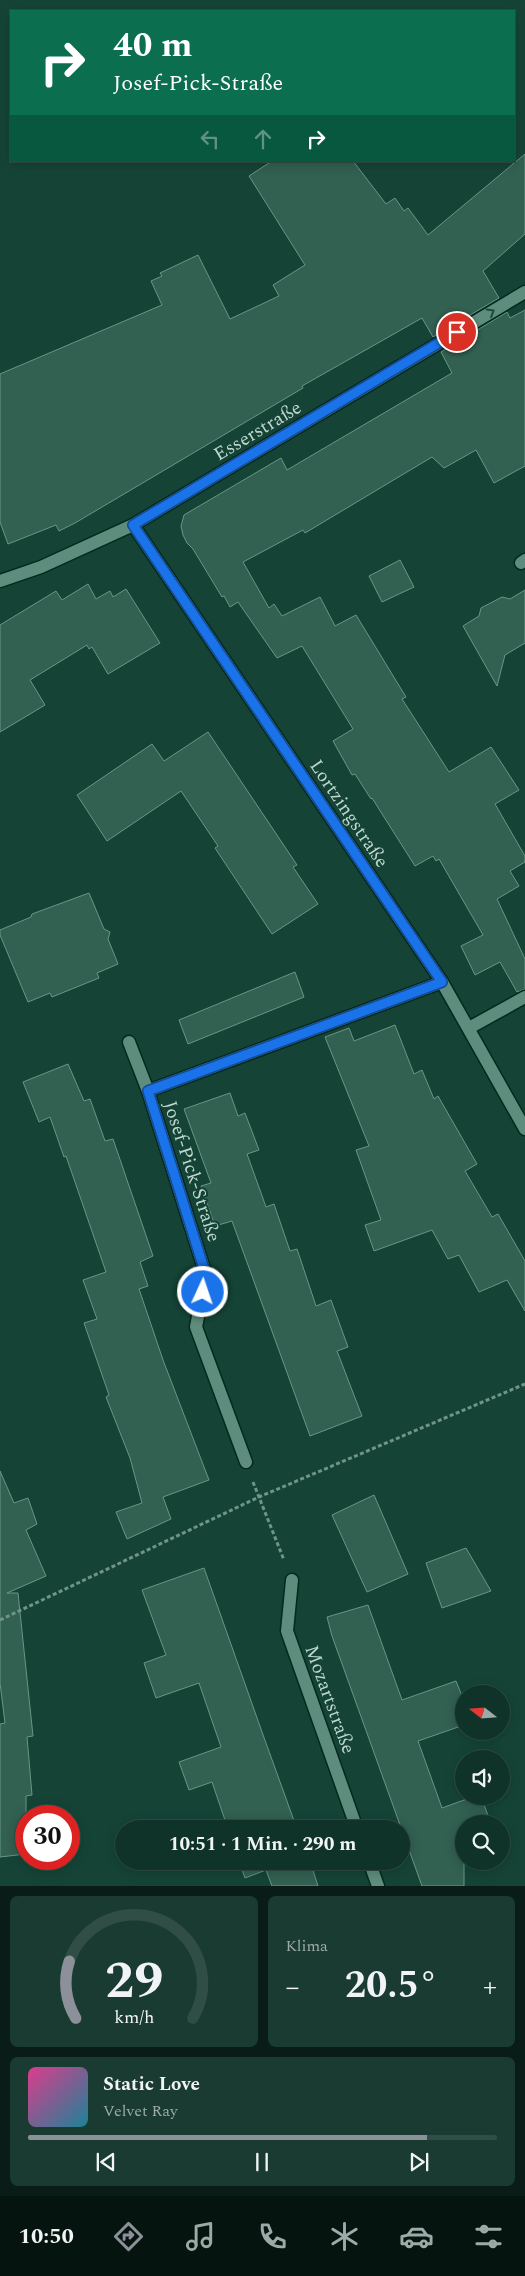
<!DOCTYPE html>
<html lang="de">
<head>
<meta charset="utf-8">
<style>
  body { margin:0; font-family:Spectral,serif; background:#193b31; color:#f1f3f6; height:100vh; display:flex; flex-direction:column; font-size:19px; white-space:nowrap }
  * { box-sizing:border-box; margin:0 }
  p { font-size:16px; color:#9caaa8 }
  .icon { flex:none; width:28px; height:28px; fill:none; stroke:currentColor; stroke-width:2; stroke-linecap:round; stroke-linejoin:round }
  .map { position:relative; height:1886px; overflow:hidden }
  .side { display:flex; flex-direction:column; gap:10px; padding:10px; background:#091c17; flex:1 }
  .side>* { flex:none }
  .top-card { position:absolute; left:10px; top:10px; width:505px; height:152px; border-radius:0px; box-shadow:0 2px 12px #0003,0 0 0 1px #304e46; background:#0b6e4f; color:#fff; overflow:hidden }
  .needle { width:32px; rotate:287deg }
  .controls { position:absolute; left:455px; top:1685px; display:grid; gap:10px }
  .controls a { display:grid; place-items:center; width:55px; height:55px; border-radius:50%; background:#103329; box-shadow:0 2px 12px #0003,0 0 0 1px #304e46; font-size:25px }
  .speed { position:absolute; left:15px; top:1805px; display:flex; gap:10px; font-size:25px; font-weight:700; text-align:center }
  .speed>* { display:grid; place-content:center; width:65px; height:65px; border-radius:50%; background:#103329; box-shadow:0 2px 12px #0003,0 0 0 1px #304e46; line-height:1 }
  .speed .limit { border:8px solid #d22; background:#fff; color:#111 }
  .pin { position:absolute; display:grid; place-items:center; width:42px; height:42px; color:#fff; margin:-21px; border:2px solid #fff; border-radius:50%; box-shadow:0 1px 5px #0007 }
  .me { position:absolute; width:55px; margin:-28px; rotate:3deg; stroke-linejoin:round; filter:drop-shadow(0 0 4px #0008) }
  .turn { display:flex; align-items:center; gap:18px; height:105px; padding:0 20px; font-size:22px }
  .turn .icon { width:65px; height:65px; stroke-width:2.5 }
  .turn b { display:block; font-size:35px; line-height:42px }
  .lanes { display:flex; align-items:center; height:48px; padding:0 20px; background:#0003; justify-content:center; gap:25px; direction:ltr }
  .lanes .off { opacity:.35 }
  .big { font-size:38px; font-weight:700; line-height:1.1 }
  .side .tile { flex:1; display:flex; flex-direction:column; justify-content:center; gap:8px; min-width:0; padding:0 18px; border-radius:8px; background:#193b31 }
  .side .dial { align-items:center; gap:0 }
  .dial svg { height:130px; overflow:visible; fill:none; stroke:#304e46; stroke-width:7; stroke-linecap:round; text-anchor:middle }
  .dial text { fill:#f1f3f6; stroke:none }
  .song { display:flex; align-items:center; gap:15px }
  .cover { width:60px; height:60px; border-radius:8px; background:linear-gradient(135deg,hsl(330 70% 55%),hsl(190 70% 35%)) }
  .played { height:5px; border-radius:2px; background:linear-gradient(90deg,#8c9099 85%,#304e46 85%) }
  .keys { display:flex; justify-content:space-around; direction:ltr }
  .heat { display:flex; justify-content:space-between; align-items:center; font-size:28px; direction:ltr }
  .side .tiles { flex:1; display:grid; gap:10px; grid-template-columns:1fr 1fr }
  .tile:last-child { grid-column:span 2 }
  .trip { position:absolute; left:115px; top:1820px; width:295px; height:50px; border-radius:25px; background:#103329; box-shadow:0 2px 12px #0003,0 0 0 1px #304e46; font-weight:700; line-height:50px; text-align:center }
  .tabs { display:flex; height:80px; justify-content:space-around; align-items:center; background:#061410; color:#9caaa8 }
  .tabs .icon { width:35px; height:35px }
  .tabs .active { color:#8c9099 }
  .tabs b { font-size:22px; color:#f1f3f6 }
  .map>svg:first-child { display:block }
  .building { fill:#326051; stroke:#689787 }
  .lines { fill:none; stroke-linecap:round; stroke-linejoin:round }
  .minor-casing { stroke:#04291f; stroke-width:15 }
  .path { stroke:#719489; stroke-width:3; stroke-dasharray:4 2.5; stroke-linecap:butt }
  .minor { stroke:#5e8d7d; stroke-width:12 }
  .oneway { stroke:#1c4b3e }
  .route-casing { stroke:#114b97; stroke-width:12 }
  .route { stroke:#1a73e8; stroke-width:9 }
  .labels { text-anchor:middle; stroke-width:4; stroke-linejoin:round; paint-order:stroke }
  .street-label { font-size:19px; fill:#c0d8cf; stroke:#154437 }
</style>
</head>
<body>
<div class="map">
<svg width="525" height="1886" viewBox="0 0 525 1886">
  <rect width="100%" height="100%" fill="#154437"/>
  <g class="building">
    <polygon points="525,154 525,234 483,271 499,298 433,337 422,318 302,386 303,388 75,523 59,531 56,525 8,544 0,522 0,374 162,305 151,281 162,276 160,273 198,255 230,319 279,296 273,285 305,265 249,176 272,161 353,161 386,204 395,198 404,211 408,208 428,235"/>
    <polygon points="525,310 525,466 494,483 476,450 444,468 432,457 305,533 303,530 243,562 269,608 274,604 282,616 320,597 335,626 356,615 406,697 402,699 449,772 491,747 519,790 495,804 525,856 525,862 510,871 519,886 497,899 525,959 525,989 517,992 500,962 475,975 461,946 483,935 439,859 436,861 433,856 415,866 372,798 371,799 355,774 352,775 333,741 353,729 302,646 277,658 238,602 230,607 224,596 222,597 193,549 187,543 183,535 181,526 184,515 281,458 287,470 452,373 441,352 507,312 510,318"/>
    <polygon points="400,560 414,587 382,602 369,576"/>
    <polygon points="88,584 96,599 110,591 113,597 126,589 160,643 108,674 92,647 89,649 87,645 30,680 45,705 0,732 0,625 56,591 62,600"/>
    <polygon points="525,590 525,643 505,655 497,686 463,626 479,616 481,608 502,597 510,599"/>
    <polygon points="208,732 297,865 293,867 318,904 272,934 215,848 218,846 181,791 107,841 77,795 152,744 164,761"/>
    <polygon points="89,893 104,929 110,932 108,939 118,964 97,973 99,978 52,997 50,993 28,1002 0,935 0,930 31,917 32,914"/>
    <polygon points="295,972 304,997 188,1044 179,1020"/>
    <polygon points="395,1025 414,1074 422,1070 434,1099 438,1096 477,1164 465,1171 492,1217 498,1214 525,1261 525,1311 507,1280 479,1292 459,1255 448,1259 432,1230 374,1251 365,1225 381,1220 356,1150 369,1146 325,1037 349,1028 354,1041"/>
    <polygon points="68,1064 84,1101 90,1099 105,1141 113,1139 153,1256 140,1262 148,1286 139,1289 163,1360 209,1480 163,1497 171,1519 127,1539 116,1512 142,1503 130,1458 106,1397 109,1395 84,1323 97,1319 83,1280 106,1272 66,1156 64,1157 50,1117 39,1122 23,1082"/>
    <polygon points="230,1093 238,1116 245,1113 259,1150 247,1154 266,1207 274,1204 290,1251 297,1249 316,1306 331,1300 348,1347 337,1351 362,1416 310,1436 232,1221 215,1226 201,1186 211,1183 184,1109"/>
    <polygon points="0,1471 14,1503 28,1498 37,1524 26,1530 46,1576 7,1593 18,1593 33,1736 27,1737 32,1795 26,1796 26,1854 0,1857 0,1724 5,1723 0,1683"/>
    <polygon points="374,1495 408,1574 367,1592 332,1515"/>
    <polygon points="466,1548 491,1591 442,1608 426,1563"/>
    <polygon points="204,1568 262,1732 297,1829 228,1829 212,1782 189,1790 179,1762 221,1747 199,1683 156,1698 144,1663 166,1655 142,1590"/>
    <polygon points="368,1605 402,1700 456,1681 464,1701 464,1725 418,1741 442,1808 475,1796 481,1796 491,1824 464,1824 464,1886 422,1886 332,1636 327,1617"/>
    <polygon points="239,1861 310,1861 318,1886 272,1886 266,1870 245,1878"/>
  </g>
  <g class="lines">
    <defs>
      <g id="minor">
        <polyline points="133,525 442,982 525,1129"/>
        <polyline points="521,563 525,560"/>
        <polyline points="0,581 41,567 133,525 525,292"/>
        <polyline points="469,1028 525,997"/>
        <polyline points="129,1042 148,1091"/>
        <polyline points="246,1462 196,1327 206,1275 148,1091 442,982"/>
        <polyline points="292,1580 287,1631 357,1829"/>
        <polyline points="369,1861 378,1886"/>
      </g>
    </defs>
    <use href="#minor" class="minor-casing"/>
    <g class="path">
      <polyline points="253,1482 284,1560"/>
      <polyline points="0,1620 259,1497 525,1384"/>
    </g>
    <use href="#minor" class="minor"/>
  </g>
  <defs><path id="oneway-chevron" d="M-2-3.5L2.5 0L-2 3.5" fill="none" stroke-width="1.6" stroke-linecap="round" stroke-linejoin="round" transform="scale(1.25)"/></defs>
  <use class="oneway" href="#oneway-chevron" transform="translate(491 312) rotate(-31)"/>
  <g class="lines">
    <defs>
      <polyline id="route" points="203,1292 206,1275 148,1091 442,982 133,525 457,332"/>
    </defs>
    <use href="#route" class="route-casing"/>
    <use href="#route" class="route"/>
  </g>
  <g class="labels">
    <g class="street-label">
      <text transform="translate(257 430) rotate(-31)" y="7">Esserstraße</text>
      <text transform="translate(350 813) rotate(56)" y="7">Lortzingstraße</text>
      <text transform="translate(193 1171) rotate(72)" y="7">Josef-Pick-Straße</text>
      <text transform="translate(331 1699) rotate(70)" y="7">Mozartstraße</text>
    </g>
  </g>
</svg>
<div class="controls">
<a><svg class="needle" viewBox="-14 -14 28 28"><path d="M0-13l5 13h-10z" fill="#e53935"/><path d="M0 13l5-13h-10z" fill="#9caaa8"/></svg></a>
<a><svg class="icon" aria-label="sound" viewBox="0 0 24 24"><path d="M4 9h4l5-4v14l-5-4H4zM17 9q2 3 0 6"/></svg></a>
<a><svg class="icon" aria-label="search" viewBox="0 0 24 24"><circle cx="10" cy="10" r="6"/><path d="M15 15l6 6"/></svg></a>
</div>
<div class="speed"><div class="limit">30</div></div>
<div class="pin" style="left:457px;top:332px;background:#d93025"><svg class="icon" aria-label="arrive" viewBox="0 0 24 24"><path d="M6 21V4h12l-3 4 3 4H6"/></svg></div>
<svg class="me" style="left:203px;top:1292px" viewBox="-20 -20 40 40"><circle r="17" fill="#1a73e8" stroke="#fff" stroke-width="3"/><path d="M0-11L8 9 0 5-8 9z" fill="#fff"/></svg>
<div class="trip">10:51 · 1 Min. · 290 m</div>
<div class="top-card">
<div class="turn"><svg class="icon" aria-label="right" viewBox="0 0 24 24"><path d="M7 20v-9h11M14 6l5 5-5 5"/></svg><div><b>40 m</b>Josef-Pick-Straße</div></div>
<div class="lanes"><svg class="icon off" aria-label="left" viewBox="0 0 24 24"><path d="M17 20v-9H6M10 6l-5 5 5 5"/></svg><svg class="icon off" aria-label="ahead" viewBox="0 0 24 24"><path d="M12 20V5M6 11l6-6 6 6"/></svg><svg class="icon" aria-label="right" viewBox="0 0 24 24"><path d="M7 20v-9h11M14 6l5 5-5 5"/></svg></div>
</div>
</div>
<section class="side">
<div class="tiles">
<div class="tile dial"><svg viewBox="0 0 100 80">
<path d="M14 69A42 42 0 1 1 86 69"/>
<path d="M14 69A42 42 0 0 1 10 34" stroke="#8c9099"/>
<text x="50" y="56" font-size="32" font-weight="700">29</text>
<text x="50" y="72" font-size="11">km/h</text>
</svg></div>
<div class="tile"><p>Klima</p>
<div class="heat"><a>−</a><b class="big">20.5°</b><a>+</a></div>
</div>
<div class="tile">
<div class="song"><i class="cover"></i><div><b>Static Love</b><p>Velvet Ray</p></div></div>
<div class="played"></div>
<div class="keys"><svg class="icon" aria-label="previous" viewBox="0 0 24 24"><path d="M18 5L8 12l10 7zM5 5v14"/></svg><svg class="icon" aria-label="pause" viewBox="0 0 24 24"><path d="M8 5v14M16 5v14"/></svg><svg class="icon" aria-label="next" viewBox="0 0 24 24"><path d="M6 5l10 7-10 7zM19 5v14"/></svg></div>
</div>
</div>
</section>
<nav class="tabs">
<b>10:50</b>
<svg class="icon active" aria-label="directions" viewBox="0 0 24 24"><path d="M12 3l9 9-9 9-9-9zM9 14v-3h6M13 9l2 2-2 2"/></svg>
<svg class="icon" aria-label="music" viewBox="0 0 24 24"><path d="M9 18V5l10-2v13"/><circle cx="6" cy="18" r="3"/><circle cx="16" cy="16" r="3"/></svg>
<svg class="icon" aria-label="phone" viewBox="0 0 24 24"><path d="M5 4h4l2 5-3 2q2 4 5 5l2-3 5 2v4C11 20 4 13 5 4z"/></svg>
<svg class="icon" aria-label="climate" viewBox="0 0 24 24"><path d="M12 3v18M4 7l16 10M4 17L20 7"/></svg>
<svg class="icon" aria-label="car" viewBox="0 0 24 24"><path d="M5 17H2v-5l4-1 3-4h7l3 4 3 1v5h-3M9 17h6M6 11h13"/><circle cx="7" cy="17" r="2"/><circle cx="17" cy="17" r="2"/></svg>
<svg class="icon" aria-label="filters" viewBox="0 0 24 24"><path d="M4 7h16M4 17h16"/><circle cx="9" cy="7" r="2"/><circle cx="15" cy="17" r="2"/></svg>
</nav>
</body>
</html>
